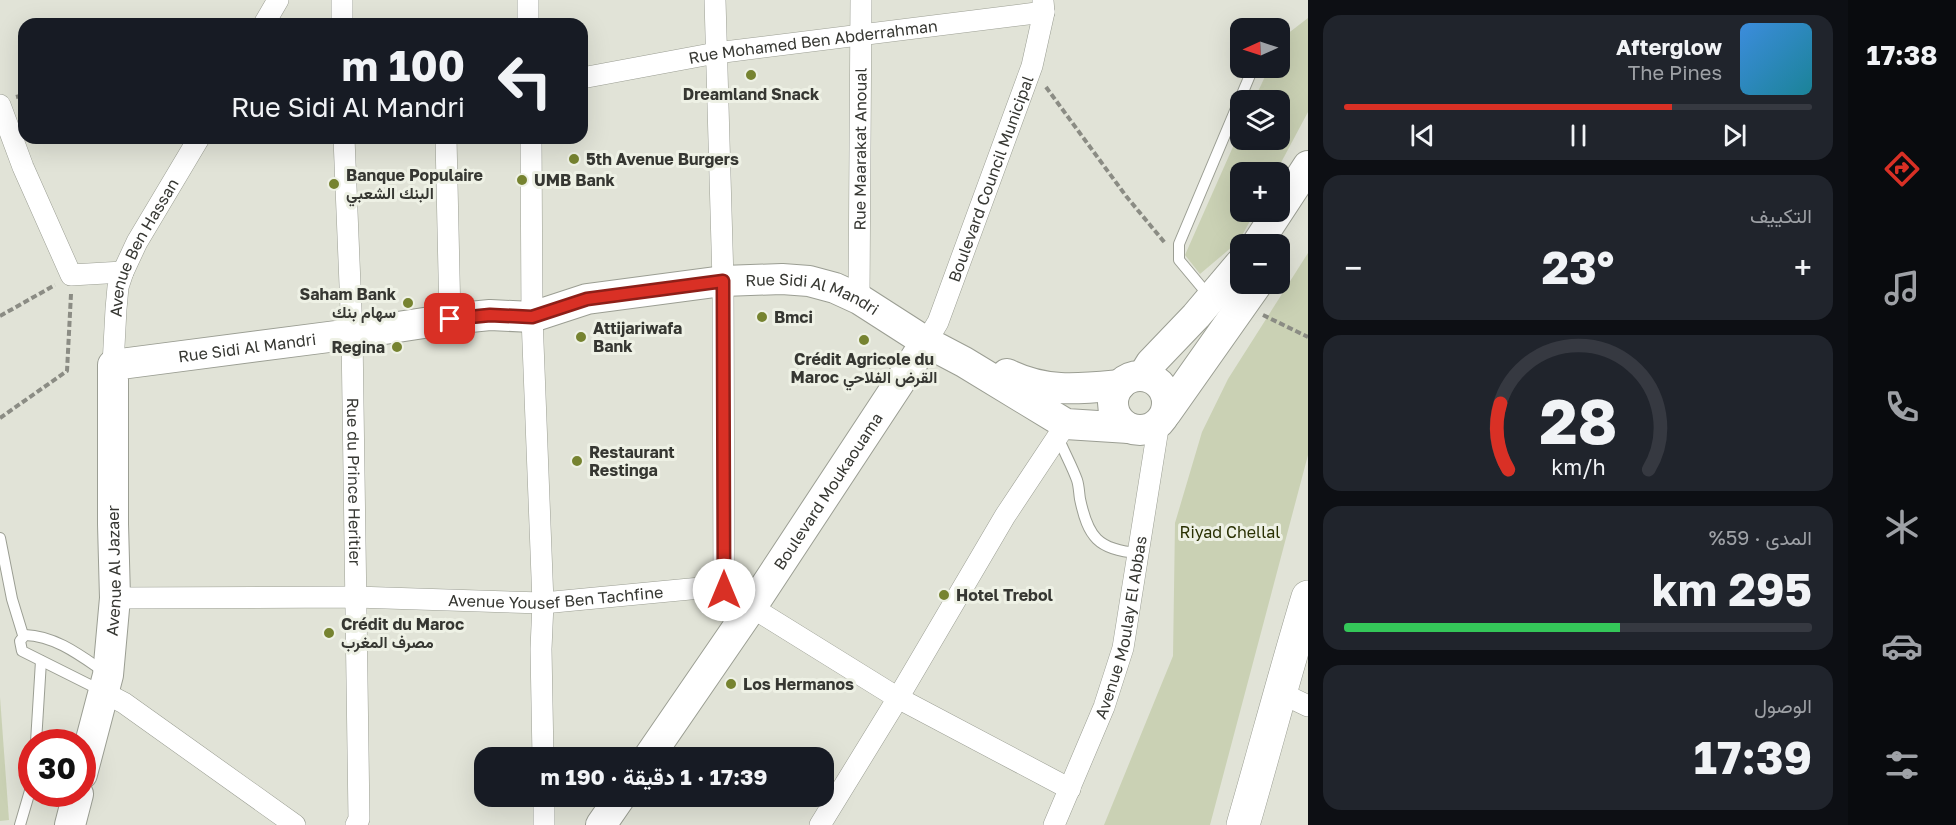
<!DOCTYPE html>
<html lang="ar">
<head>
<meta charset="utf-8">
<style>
  body { margin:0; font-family:"Golos Text",Vazirmatn,sans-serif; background:#20242c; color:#f1f3f6; direction:rtl; height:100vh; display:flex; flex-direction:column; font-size:22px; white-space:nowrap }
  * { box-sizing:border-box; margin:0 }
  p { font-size:20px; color:#9ea1a6 }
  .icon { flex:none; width:33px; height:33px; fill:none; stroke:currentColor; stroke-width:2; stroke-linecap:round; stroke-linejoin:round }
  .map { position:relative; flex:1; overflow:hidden; direction:ltr }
  .panel { display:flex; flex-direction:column; gap:15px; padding:15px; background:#0d0f14; width:540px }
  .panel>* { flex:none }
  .guide { position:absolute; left:18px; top:18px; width:570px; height:126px; border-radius:18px; box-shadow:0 6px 24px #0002; direction:rtl; background:#171b24; color:#f1f3f6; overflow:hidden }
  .needle { width:39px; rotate:267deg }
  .tools { position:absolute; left:1230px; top:18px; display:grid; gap:12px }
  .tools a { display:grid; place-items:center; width:60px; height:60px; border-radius:12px; background:#171b24; box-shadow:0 6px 24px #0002; font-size:30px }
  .speed { position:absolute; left:18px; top:729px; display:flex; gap:12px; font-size:30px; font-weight:700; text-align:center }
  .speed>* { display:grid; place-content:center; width:78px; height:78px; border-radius:50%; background:#171b24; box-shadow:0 6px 24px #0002; line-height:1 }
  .speed .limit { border:9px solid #d22; background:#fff; color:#111 }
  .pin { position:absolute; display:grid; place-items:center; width:51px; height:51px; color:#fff; margin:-26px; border-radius:12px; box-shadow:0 3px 9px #0006 }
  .me { position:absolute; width:66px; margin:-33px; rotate:0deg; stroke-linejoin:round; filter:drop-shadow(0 0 4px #0008) }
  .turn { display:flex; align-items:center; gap:21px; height:126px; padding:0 24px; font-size:27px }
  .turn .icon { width:78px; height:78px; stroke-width:2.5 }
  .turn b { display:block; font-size:42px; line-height:51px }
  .big { font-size:45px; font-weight:700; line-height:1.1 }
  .panel .widget { flex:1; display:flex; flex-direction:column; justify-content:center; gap:9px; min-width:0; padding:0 21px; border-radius:18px; background:#20242c }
  .panel .dial { align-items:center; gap:0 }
  .dial svg { height:156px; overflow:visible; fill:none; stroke:#363941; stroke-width:7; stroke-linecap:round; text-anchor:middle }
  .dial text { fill:#f1f3f6; stroke:none }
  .song { display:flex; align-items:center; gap:18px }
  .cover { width:72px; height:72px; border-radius:9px; background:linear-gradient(135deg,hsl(210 70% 55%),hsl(190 70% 35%)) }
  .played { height:6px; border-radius:3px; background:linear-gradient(90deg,#d93025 70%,#363941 70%) }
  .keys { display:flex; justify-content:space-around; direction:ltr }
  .heat { display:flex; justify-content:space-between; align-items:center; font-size:33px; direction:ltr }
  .charge { height:9px; border-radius:4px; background:linear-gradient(90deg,#34c759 59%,#363941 0) }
  .trip { position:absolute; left:474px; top:747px; width:360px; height:60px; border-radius:18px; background:#171b24; box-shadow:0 6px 24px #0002; font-weight:700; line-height:60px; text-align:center; direction:rtl }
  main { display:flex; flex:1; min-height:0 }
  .menu { display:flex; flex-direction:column; width:108px; justify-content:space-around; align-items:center; background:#090b0e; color:#9ea1a6 }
  .menu .icon { width:42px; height:42px }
  .menu .selected { color:#d93025 }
  .menu b { font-size:27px; color:#f1f3f6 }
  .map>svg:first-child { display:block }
  .green { fill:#cad1b4 }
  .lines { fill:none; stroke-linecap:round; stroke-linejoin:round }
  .lane-casing { stroke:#9b9e93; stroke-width:12 }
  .street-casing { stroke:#9b9e93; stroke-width:22 }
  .secondary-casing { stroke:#9b9e93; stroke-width:32 }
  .primary-casing { stroke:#9b9e93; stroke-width:34 }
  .path { stroke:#8b8c84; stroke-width:4; stroke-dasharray:6 3; stroke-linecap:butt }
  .lane { stroke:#fff; stroke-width:10 }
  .street { stroke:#fff; stroke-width:21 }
  .secondary { stroke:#fff; stroke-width:30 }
  .primary { stroke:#fff; stroke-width:33 }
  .route-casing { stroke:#8d1f18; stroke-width:15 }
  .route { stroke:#d93025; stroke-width:10 }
  .poi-dot { fill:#768330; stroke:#eef1e5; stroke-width:2 }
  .labels { text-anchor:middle; stroke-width:6; stroke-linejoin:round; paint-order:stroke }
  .street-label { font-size:16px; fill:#363732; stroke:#eef1e5 }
  .poi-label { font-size:16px; font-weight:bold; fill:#363732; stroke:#eef1e5; text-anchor:start }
  .park-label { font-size:16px; fill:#2a3103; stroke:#eef1e5 }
</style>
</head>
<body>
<main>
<nav class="menu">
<b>17:38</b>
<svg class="icon selected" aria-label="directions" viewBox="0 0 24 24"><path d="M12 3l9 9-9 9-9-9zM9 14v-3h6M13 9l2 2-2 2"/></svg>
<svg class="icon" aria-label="music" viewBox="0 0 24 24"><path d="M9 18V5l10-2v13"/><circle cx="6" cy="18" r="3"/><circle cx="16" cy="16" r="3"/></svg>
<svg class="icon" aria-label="phone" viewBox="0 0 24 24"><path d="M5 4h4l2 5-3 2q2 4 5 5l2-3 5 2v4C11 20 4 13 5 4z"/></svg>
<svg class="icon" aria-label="climate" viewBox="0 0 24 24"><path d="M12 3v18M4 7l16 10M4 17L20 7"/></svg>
<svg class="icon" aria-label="car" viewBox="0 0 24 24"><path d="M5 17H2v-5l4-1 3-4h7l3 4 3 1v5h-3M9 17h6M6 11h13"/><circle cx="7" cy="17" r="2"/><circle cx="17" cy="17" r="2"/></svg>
<svg class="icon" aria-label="filters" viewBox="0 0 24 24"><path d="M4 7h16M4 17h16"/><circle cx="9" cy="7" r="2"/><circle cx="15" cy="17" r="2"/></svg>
</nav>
<section class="panel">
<div class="widget">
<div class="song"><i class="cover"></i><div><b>Afterglow</b><p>The Pines</p></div></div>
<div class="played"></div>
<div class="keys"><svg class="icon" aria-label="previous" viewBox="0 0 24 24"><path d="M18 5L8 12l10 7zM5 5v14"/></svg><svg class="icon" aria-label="pause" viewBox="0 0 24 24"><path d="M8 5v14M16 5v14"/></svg><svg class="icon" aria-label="next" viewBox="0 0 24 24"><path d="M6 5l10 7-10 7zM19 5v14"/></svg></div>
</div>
<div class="widget"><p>التكييف</p>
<div class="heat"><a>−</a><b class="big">23°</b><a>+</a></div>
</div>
<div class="widget dial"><svg viewBox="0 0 100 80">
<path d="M14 69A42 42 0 1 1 86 69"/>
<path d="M14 69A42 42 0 0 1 10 35" stroke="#d93025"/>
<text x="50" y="56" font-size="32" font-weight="700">28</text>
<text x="50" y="72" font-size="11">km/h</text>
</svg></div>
<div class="widget"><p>المدى · 59%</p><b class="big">295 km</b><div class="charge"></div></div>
<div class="widget"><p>الوصول</p><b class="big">17:39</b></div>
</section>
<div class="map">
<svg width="1308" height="825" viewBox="0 0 1308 825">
  <rect width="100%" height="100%" fill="#e1e3d7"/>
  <g class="green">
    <polygon points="1308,18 1308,112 1276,172 1240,172 1240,212 1255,212 1239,241 1200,274 1185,255 1240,131 1240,140 1280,140 1280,100 1254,100 1269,68 1280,68 1280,43 1282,38"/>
    <polygon points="1308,253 1308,455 1210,825 1104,825 1173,656 1175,523 1202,432 1228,379"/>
    <polygon points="0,697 9,820 0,821"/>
  </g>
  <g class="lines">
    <defs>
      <g id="lane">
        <polyline points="1209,296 1179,260 1179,244 1253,68"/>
        <path d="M1058,437C1064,452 1072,466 1077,480C1079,486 1079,493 1080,499C1088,537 1098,550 1138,553"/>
        <polyline points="0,538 12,599 23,635"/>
        <path d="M102,691L22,651L20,641L25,635C56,636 81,656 106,673"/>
        <polyline points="36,742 41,661"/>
        <polyline points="20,825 32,784"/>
      </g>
      <g id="street">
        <polyline points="342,0 342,24"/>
        <polyline points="528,0 528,24"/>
        <polyline points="715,0 723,281 724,590"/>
        <polyline points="264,24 278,0"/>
        <path id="s1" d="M582,78L716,53L1044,12"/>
        <polyline points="0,105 23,167 71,275 123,272"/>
        <path id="s2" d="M344,138L352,334L359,819L356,825"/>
        <polyline points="446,138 450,319"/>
        <polyline points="531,138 532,317 543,603 541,649 543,758"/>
        <path id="s3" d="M859,299L861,0"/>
        <path id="s4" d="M926,342L938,322L1032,66L1044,12L1043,1"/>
        <path id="s5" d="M113,365L116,309L118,287L123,272L137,242L199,138"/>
        <path id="s6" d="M115,598L355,597L543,603L711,587L724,590L898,698L1070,789"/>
        <polyline points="103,692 124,703 295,825"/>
        <polyline points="1279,692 1308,706"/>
        <polyline points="544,796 544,825"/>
        <polyline points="820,825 898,698 1005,516 1066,424"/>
        <path id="s7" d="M1054,825L1104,707L1123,648L1159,422"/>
      </g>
      <g id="secondary">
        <polyline points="1257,244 1308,166"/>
        <path d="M1007,374C1046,393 1078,389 1120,385"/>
        <circle cx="1140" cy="403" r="27"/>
        <polyline points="1143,376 1151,363 1196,316 1240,264"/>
        <polyline points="1166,413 1257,284"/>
        <path id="s8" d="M648,758L751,608L926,342"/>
        <path id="s9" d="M82,774L108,675L115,598L113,524V365L352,334L450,319L490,315L532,317L587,299L723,281L782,279L809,281L835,288L859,299L926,342L964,362L1066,424L1129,428"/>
        <polyline points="70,825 78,794"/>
        <polyline points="601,825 621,796"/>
      </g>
      <path id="primary" d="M1243,825C1265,749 1285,673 1308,597"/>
    </defs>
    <use href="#lane" class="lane-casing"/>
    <use href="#street" class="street-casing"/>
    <use href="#secondary" class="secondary-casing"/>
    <use href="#primary" class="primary-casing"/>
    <g class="path">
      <polyline points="1046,87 1126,196 1165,243"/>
      <polyline points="16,97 24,95"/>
      <polyline points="1263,315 1308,337"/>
      <polyline points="0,316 55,285"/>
      <polyline points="0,418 67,371 71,294"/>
    </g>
    <use href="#lane" class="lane"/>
    <use href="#street" class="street"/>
    <use href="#secondary" class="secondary"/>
    <use href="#primary" class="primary"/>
  </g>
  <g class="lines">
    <defs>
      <polyline id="route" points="450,319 490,315 532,317 587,299 723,281 724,590"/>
    </defs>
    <use href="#route" class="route-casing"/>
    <use href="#route" class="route"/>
  </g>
  <g class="poi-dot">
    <circle cx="751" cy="75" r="6"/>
    <circle cx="574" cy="159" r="6"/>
    <circle cx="522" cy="180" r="6"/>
    <circle cx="334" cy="184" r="6"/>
    <circle cx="408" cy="303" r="6"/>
    <circle cx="762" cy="317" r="6"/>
    <circle cx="581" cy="337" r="6"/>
    <circle cx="864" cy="340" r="6"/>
    <circle cx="397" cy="347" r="6"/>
    <circle cx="577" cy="461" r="6"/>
    <circle cx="944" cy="595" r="6"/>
    <circle cx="329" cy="633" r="6"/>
    <circle cx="731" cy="684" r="6"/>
  </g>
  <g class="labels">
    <g class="street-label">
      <text dy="6" stroke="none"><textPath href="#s1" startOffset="234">Rue Mohamed Ben Abderrahman</textPath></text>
      <text dy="6" stroke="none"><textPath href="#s3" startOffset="150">Rue Maarakat Anoual</textPath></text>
      <text dy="6" stroke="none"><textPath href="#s4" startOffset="176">Boulevard Council Municipal</textPath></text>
      <text dy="6" stroke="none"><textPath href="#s5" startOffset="124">Avenue Ben Hassan</textPath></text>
      <text dy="6" stroke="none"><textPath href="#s9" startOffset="1122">Rue Sidi Al Mandri</textPath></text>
      <text dy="6" stroke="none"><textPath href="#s9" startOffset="548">Rue Sidi Al Mandri</textPath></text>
      <text dy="6" stroke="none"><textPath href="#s2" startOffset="344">Rue du Prince Heritier</textPath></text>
      <text dy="6" stroke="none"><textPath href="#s8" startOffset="322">Boulevard Moukaouama</textPath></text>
      <text dy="6" stroke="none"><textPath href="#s9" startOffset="207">Avenue Al Jazaer</textPath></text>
      <text dy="6" stroke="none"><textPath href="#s6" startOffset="441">Avenue Yousef Ben Tachfine</textPath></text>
      <text dy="6" stroke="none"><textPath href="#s7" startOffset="210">Avenue Moulay El Abbas</textPath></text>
    </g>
    <g class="poi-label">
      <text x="751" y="100" text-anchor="middle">Dreamland Snack</text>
      <text x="586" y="165">5th Avenue Burgers</text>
      <text x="346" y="181">Banque Populaire<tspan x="346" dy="18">البنك الشعبي</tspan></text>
      <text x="534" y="186">UMB Bank</text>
      <text x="396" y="300" text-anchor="end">Saham Bank<tspan x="396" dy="18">سهام بنك</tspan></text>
      <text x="774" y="323">Bmci</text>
      <text x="593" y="334">Attijariwafa<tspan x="593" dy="18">Bank</tspan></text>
      <text x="385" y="353" text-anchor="end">Regina</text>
      <text x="864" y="365" text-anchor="middle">Crédit Agricole du<tspan x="864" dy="18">Maroc القرض الفلاحي</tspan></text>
      <text x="589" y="458">Restaurant<tspan x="589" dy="18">Restinga</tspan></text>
      <text x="956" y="601">Hotel Trebol</text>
      <text x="341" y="630">Crédit du Maroc<tspan x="341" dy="18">مصرف المغرب</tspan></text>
      <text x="743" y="690">Los Hermanos</text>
    </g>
    <g class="park-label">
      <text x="1230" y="538">Riyad Chellal</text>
    </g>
  </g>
</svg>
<div class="tools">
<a><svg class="needle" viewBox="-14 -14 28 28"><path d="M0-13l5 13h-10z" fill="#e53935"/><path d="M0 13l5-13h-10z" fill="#9ea1a6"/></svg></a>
<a><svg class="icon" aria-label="layers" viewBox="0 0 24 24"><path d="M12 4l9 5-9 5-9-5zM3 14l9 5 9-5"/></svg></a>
<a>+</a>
<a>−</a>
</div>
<div class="speed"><div class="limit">30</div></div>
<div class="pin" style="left:450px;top:319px;background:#d93025"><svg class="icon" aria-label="arrive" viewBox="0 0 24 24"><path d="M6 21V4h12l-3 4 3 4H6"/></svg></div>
<svg class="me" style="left:724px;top:590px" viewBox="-20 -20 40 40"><circle r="19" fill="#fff"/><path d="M0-13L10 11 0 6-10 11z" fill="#d93025"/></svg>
<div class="trip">17:39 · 1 دقيقة · 190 m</div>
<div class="guide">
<div class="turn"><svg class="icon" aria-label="left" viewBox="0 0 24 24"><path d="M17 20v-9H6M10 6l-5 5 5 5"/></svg><div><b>100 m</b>Rue Sidi Al Mandri</div></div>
</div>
</div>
</main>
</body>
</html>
